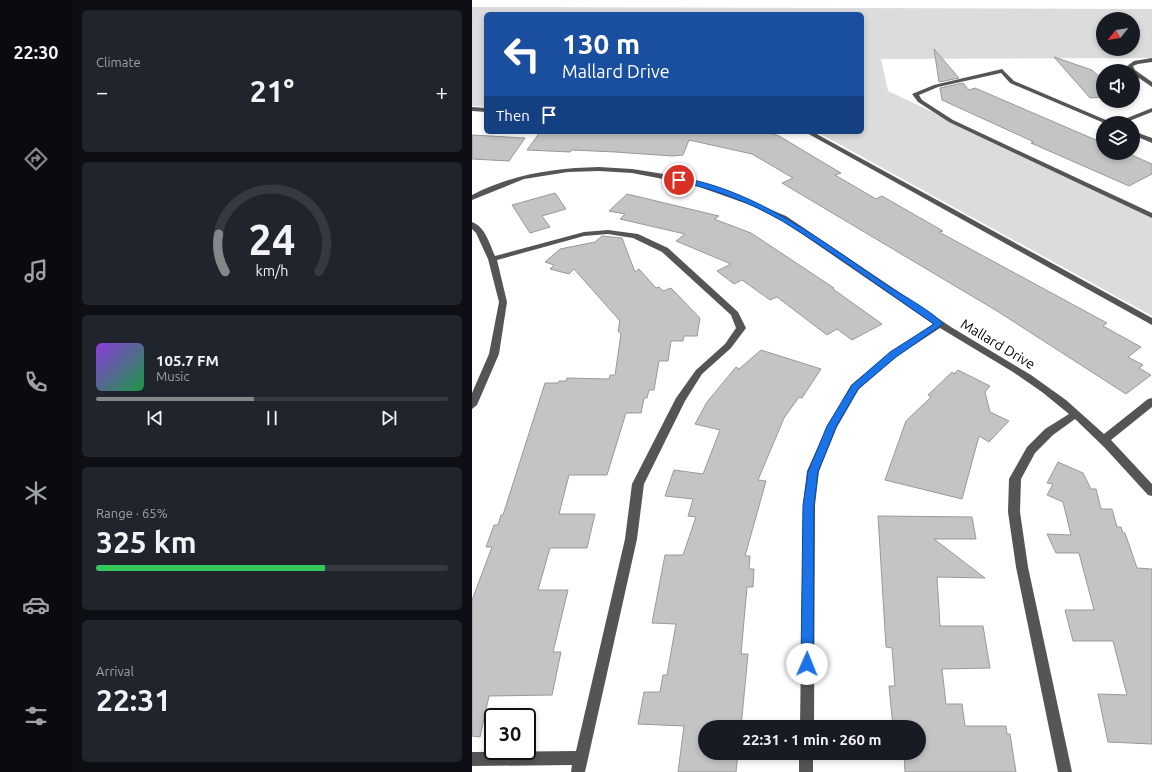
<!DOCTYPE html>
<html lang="en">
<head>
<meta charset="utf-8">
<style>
  body { margin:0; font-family:Ubuntu,sans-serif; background:#20242c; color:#f1f3f6; height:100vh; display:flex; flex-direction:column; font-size:15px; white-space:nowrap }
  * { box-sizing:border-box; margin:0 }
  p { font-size:13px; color:#9ea1a6 }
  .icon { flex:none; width:22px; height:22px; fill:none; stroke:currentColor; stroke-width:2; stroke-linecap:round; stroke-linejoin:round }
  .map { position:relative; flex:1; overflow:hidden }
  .sheet { display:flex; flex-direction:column; gap:10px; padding:10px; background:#0d0f14; width:400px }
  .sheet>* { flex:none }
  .guide { position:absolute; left:12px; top:12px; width:380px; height:122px; border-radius:6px; box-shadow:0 2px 6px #0003; background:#1a4fa0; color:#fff; overflow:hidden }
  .needle { width:26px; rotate:240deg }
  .buttons { position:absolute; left:624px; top:12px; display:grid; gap:8px }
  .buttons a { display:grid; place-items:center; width:44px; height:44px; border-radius:50%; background:#171b24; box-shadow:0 2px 6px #0003; font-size:20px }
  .speed { position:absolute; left:12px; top:708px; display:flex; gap:8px; font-size:20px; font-weight:700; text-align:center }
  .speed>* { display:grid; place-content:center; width:52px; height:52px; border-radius:50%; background:#171b24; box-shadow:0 2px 6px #0003; line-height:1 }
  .speed .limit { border:2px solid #111; border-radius:6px; background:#fff; color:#111 }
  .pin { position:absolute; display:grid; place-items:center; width:34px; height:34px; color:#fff; margin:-17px; border:2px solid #fff; border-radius:50%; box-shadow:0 1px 4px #0007 }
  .me { position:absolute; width:44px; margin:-22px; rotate:1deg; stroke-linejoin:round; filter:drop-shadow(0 0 3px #0008) }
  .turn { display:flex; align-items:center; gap:14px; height:84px; padding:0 12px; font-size:18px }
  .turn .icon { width:52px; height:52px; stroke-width:2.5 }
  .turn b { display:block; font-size:28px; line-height:34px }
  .then { display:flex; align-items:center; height:38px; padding:0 12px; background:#0003; gap:8px; font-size:15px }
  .big { font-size:30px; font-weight:700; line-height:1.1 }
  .sheet .card { flex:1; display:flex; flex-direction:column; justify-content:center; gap:6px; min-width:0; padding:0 14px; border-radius:6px; background:#20242c }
  .sheet .dial { align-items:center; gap:0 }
  .dial svg { height:104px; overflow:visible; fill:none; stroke:#363941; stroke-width:7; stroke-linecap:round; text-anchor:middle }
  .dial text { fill:#f1f3f6; stroke:none }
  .song { display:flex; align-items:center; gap:12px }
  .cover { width:48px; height:48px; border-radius:6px; background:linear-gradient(135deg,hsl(270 70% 55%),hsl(140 70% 35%)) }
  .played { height:4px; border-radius:2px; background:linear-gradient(90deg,#858687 45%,#363941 45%) }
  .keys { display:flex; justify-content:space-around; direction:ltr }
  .heat { display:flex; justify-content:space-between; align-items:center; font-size:22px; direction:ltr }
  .charge { height:6px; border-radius:3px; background:linear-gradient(90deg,#34c759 65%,#363941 0) }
  .trip { position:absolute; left:226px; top:720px; width:228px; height:40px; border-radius:20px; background:#171b24; box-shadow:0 2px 6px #0003; font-weight:700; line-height:40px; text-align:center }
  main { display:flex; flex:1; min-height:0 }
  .tab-bar { display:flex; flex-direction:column; width:72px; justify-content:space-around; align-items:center; background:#090b0e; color:#9ea1a6 }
  .tab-bar .icon { width:28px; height:28px }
  .tab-bar .current { color:#858687 }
  .tab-bar b { font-size:18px; color:#f1f3f6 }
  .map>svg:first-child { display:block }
  .green { fill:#dcdcdc; fill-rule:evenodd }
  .building { fill:#c4c4c4; stroke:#999 }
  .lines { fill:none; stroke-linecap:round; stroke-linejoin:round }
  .minor { fill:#555; fill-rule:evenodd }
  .route { fill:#1a73e8; stroke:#114b97 }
  .labels { text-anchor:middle; stroke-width:3.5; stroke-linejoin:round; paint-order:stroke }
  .street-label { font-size:14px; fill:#000; stroke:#fff }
</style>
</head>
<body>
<main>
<nav class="tab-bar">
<b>22:30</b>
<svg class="icon current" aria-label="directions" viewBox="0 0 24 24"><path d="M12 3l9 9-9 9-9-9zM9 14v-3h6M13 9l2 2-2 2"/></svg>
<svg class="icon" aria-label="music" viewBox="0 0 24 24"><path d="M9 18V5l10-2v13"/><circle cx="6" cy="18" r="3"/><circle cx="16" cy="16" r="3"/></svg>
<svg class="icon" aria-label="phone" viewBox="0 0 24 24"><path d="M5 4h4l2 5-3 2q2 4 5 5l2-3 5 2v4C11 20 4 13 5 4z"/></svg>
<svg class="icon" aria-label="climate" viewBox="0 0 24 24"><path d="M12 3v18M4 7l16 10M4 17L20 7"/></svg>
<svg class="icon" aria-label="car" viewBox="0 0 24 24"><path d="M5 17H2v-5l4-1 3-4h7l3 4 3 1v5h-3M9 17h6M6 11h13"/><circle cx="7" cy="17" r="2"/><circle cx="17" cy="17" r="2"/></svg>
<svg class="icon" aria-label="filters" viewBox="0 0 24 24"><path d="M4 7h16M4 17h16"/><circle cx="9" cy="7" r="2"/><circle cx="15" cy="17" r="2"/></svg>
</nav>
<section class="sheet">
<div class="card"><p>Climate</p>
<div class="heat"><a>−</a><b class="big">21°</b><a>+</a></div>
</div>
<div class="card dial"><svg viewBox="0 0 100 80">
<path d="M14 69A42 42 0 1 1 86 69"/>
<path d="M14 69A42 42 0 0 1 9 40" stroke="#858687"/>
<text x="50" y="56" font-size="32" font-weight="700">24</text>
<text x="50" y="72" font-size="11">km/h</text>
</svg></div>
<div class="card">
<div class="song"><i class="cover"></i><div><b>105.7 FM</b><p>Music</p></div></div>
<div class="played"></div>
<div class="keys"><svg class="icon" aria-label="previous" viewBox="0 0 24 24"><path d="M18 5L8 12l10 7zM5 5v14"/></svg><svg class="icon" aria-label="pause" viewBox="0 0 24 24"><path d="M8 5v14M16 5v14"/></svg><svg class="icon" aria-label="next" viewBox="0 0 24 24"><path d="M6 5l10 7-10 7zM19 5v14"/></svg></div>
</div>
<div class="card"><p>Range · 65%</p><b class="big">325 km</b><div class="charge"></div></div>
<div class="card"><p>Arrival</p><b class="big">22:31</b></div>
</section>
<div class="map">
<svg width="680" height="772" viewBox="0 0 680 772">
  <rect width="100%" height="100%" fill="#fff"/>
  <path class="green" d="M0,7L680,9V58L409,59L416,91L680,216V316L345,132H390V14H14V107L0,106ZM631,19H661V49H631Z"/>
  <g class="building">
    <polygon points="462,49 487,78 467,82"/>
    <polygon points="582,57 620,70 631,80 631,97 618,98"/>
    <polygon points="491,83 497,90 503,88 631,143 631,153 655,153 680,164 680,174 657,186 559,143 562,142 470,100 468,88"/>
    <polygon points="68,132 295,132 307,136 369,173 363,175 404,199 410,196 471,231 467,232 635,323 631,326 669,347 656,357 671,365 667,368 679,375 654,394 525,311 310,183 321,178 280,154 217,140 211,155 201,156 143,152 100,150 98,152 55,150"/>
    <polygon points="0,135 53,138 37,161 0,159"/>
    <polygon points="83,193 94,209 70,216 78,227 58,233 40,205"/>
    <polygon points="155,194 247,216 242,219 279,233 362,288 361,289 410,324 380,340 365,329 355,335 305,297 298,300 270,280 262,284 245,271 259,264 204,241 213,234 148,219 153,214 137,211"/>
    <polygon points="130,236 150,238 163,272 167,269 184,288 187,287 191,291 199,288 228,318 225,336 212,336 211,341 199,341 196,361 187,361 182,390 177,390 175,398 172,398 169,413 154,413 135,475 97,475 87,514 123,514 115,548 78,548 66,590 96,590 81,652 89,652 80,695 17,696 8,737 0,736 0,600 20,547 14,547 22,525 26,525 29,515 31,515 73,383 86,383 87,381 94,381 95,378 137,379 138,375 143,375 149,334 146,331 148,321 102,269 97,274 78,269 82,265 73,262 88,249 123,242"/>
    <polygon points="289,350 349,369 330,398 327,397 312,418 286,480 294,481 273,556 278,556 277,569 282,569 281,587 275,587 269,654 276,654 269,727 233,727 233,753 266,753 264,772 206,772 212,726 166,724 172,692 188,692 191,675 195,675 204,624 180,623 193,555 211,555 224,517 216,516 221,499 193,496 202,470 231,474 248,430 223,424 235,402 264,367 267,369"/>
    <polygon points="486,370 518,386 513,392 518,412 537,421 517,442 507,436 490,499 413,480 434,421 459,397 456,395 480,372 482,374"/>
    <polygon points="586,462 611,473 619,489 624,489 629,509 640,509 645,527 649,527 651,533 653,533 665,568 680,569 680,744 636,742 626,694 655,695 641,641 601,641 593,610 622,610 607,553 584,553 575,534 599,535 591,502 575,495 581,484 575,483"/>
    <polygon points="406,516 500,517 504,539 462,539 513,578 465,577 468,626 511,626 518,668 470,669 474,704 490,704 493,726 534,726 535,734 538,734 544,772 433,772 432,753 447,753 447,727 421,727 417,686 423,686 420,648 414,647"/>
  </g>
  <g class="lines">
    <g class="minor">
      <polygon points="680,58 680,62 666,64 661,66 663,70 680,82 680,87 661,74 661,71 658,71 655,66 662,61"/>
      <polygon points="530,69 542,81 641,123 632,123 538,83 529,73 466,87 447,95 450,100 481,120 680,213 680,218 477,122 446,102 440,94 462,85"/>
      <polygon points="0,107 14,108 14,112 0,111"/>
      <polygon points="680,108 680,112 652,123 643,123"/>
      <polygon points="661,131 680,138 680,143 661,135"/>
      <polygon points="333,132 341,132 680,318 680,325"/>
      <path d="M127,167L160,169L192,174L226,182L257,192L314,216L479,327L559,375L594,400L632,434L676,399L680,398V407L639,440L680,484V496L676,495L633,448L603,419L581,435L563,453L549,479L548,512L556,567L600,772H586L544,567L536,512L537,479L555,447L573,429L597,414L570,392L541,372L468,328L424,357L387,389L365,427L347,471L343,505L342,727H328L331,505L335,471L355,427L379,385L418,353L461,324L314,223L281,206L222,185L160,173L127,171L96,172L52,179L0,200V195C41,174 82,168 127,167Z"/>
      <path d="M0,222C13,226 18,245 23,256L112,232L136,230L166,234L196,248L266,312L274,328L259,348L230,374L213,401L172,484L165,539L113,772H99L100,765L0,766V752L104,751L153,539L160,484L204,398L224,370L253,344L264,328L259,315L190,252L161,238L136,234L112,236L25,260L35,302L27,354L5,405L0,409V393L17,354L27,302L16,259L4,233L0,229Z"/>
      <rect x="327" y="753" width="14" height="19"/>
    </g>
  </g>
  <path class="route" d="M207,177C287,191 351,242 416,286C430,295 463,313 471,324L424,357L386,389L364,427L346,472L342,505L341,664L339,667L335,669L331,667L329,664L331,505L336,472L355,426L380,385L418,352L462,324C412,290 361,252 310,221C278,202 241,189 205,181V178Z"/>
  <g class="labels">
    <g class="street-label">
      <text transform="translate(526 344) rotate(31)" y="5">Mallard Drive</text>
    </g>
  </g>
</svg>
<div class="buttons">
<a><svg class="needle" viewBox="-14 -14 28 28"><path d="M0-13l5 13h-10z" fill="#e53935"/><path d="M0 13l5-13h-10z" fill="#9ea1a6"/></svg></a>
<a><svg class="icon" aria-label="sound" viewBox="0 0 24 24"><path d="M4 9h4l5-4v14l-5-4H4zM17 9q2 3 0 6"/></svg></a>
<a><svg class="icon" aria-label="layers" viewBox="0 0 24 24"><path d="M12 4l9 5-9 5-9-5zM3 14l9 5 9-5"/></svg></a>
</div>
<div class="speed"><div class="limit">30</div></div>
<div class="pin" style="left:207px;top:180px;background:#d93025"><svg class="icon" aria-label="arrive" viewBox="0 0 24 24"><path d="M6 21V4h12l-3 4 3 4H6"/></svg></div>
<svg class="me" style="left:335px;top:664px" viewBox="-20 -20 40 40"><circle r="19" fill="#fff"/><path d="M0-13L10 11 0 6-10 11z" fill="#1a73e8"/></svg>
<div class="trip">22:31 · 1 min · 260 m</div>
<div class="guide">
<div class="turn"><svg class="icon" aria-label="left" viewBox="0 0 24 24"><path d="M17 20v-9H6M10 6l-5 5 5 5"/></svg><div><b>130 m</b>Mallard Drive</div></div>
<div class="then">Then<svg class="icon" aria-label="arrive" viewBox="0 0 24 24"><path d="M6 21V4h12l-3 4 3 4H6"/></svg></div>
</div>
</div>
</main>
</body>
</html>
